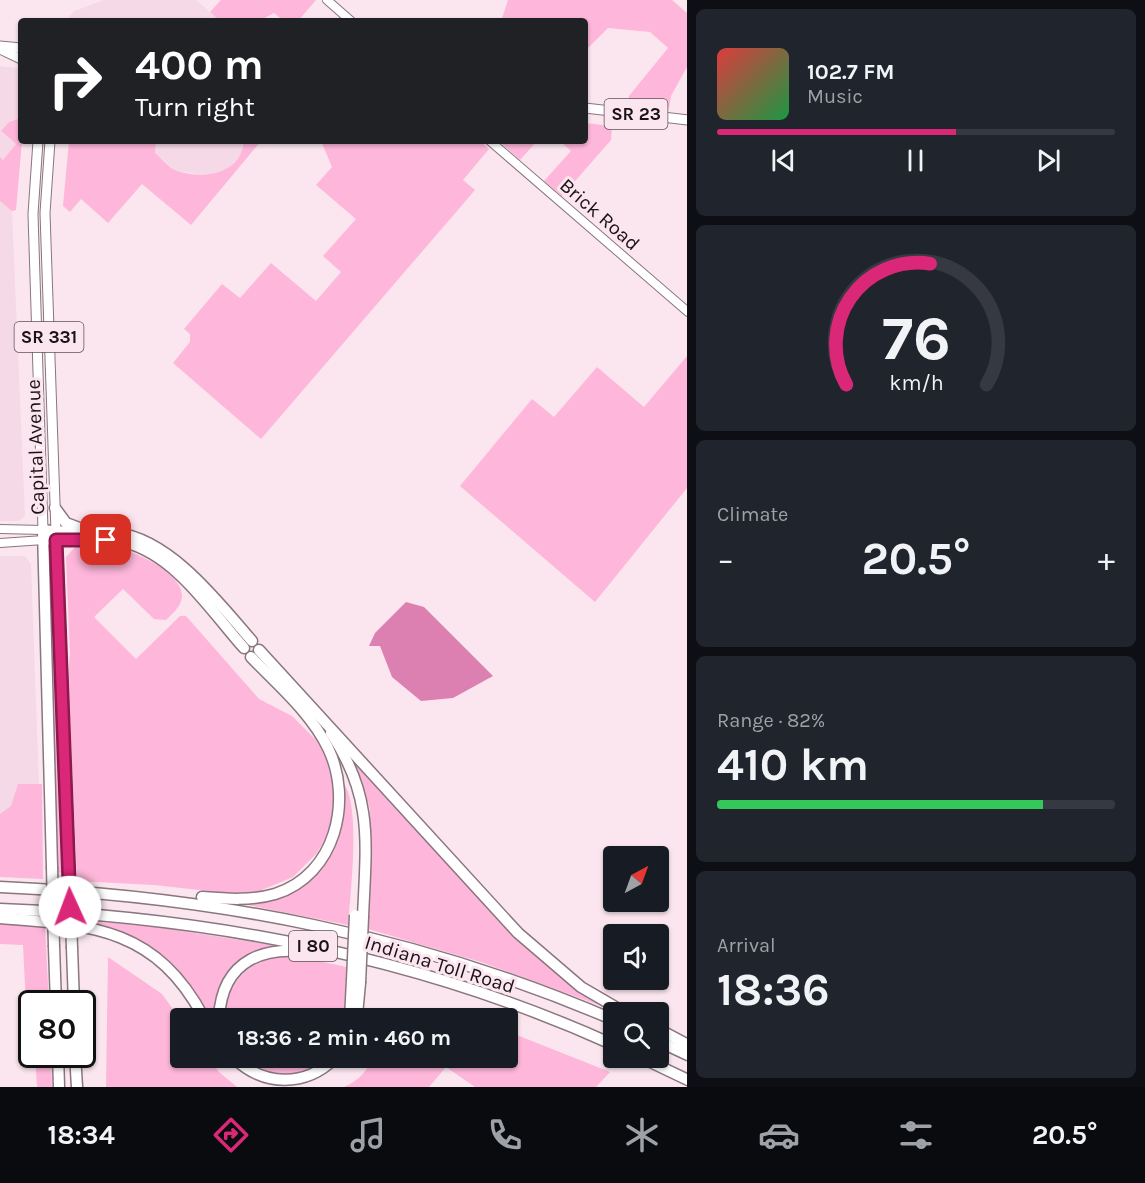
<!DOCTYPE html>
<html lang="en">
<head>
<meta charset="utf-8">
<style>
  body { margin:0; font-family:Karla,sans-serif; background:#20242c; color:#f1f3f6; height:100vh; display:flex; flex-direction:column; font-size:22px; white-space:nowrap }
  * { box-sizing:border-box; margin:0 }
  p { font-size:20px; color:#9ea1a6 }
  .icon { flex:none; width:33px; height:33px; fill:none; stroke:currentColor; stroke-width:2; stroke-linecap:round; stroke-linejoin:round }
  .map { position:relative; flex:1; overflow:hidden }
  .drawer { display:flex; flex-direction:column; gap:9px; padding:9px; background:#0d0f14; width:458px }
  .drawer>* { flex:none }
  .top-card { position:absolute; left:18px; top:18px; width:570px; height:126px; border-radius:6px; box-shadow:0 2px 4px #0004; background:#202124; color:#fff; overflow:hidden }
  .needle { width:39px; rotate:41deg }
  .buttons { position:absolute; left:603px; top:846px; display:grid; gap:12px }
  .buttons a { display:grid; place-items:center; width:66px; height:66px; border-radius:6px; background:#171b24; box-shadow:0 2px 4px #0004; font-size:30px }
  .speed { position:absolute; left:18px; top:990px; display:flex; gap:12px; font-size:30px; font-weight:700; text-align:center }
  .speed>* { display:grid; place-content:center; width:78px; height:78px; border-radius:50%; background:#171b24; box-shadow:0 2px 4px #0004; line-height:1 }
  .speed .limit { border:3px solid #111; border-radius:9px; background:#fff; color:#111 }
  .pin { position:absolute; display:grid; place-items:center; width:51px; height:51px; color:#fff; margin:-26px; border-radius:12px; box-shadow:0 3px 9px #0006 }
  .me { position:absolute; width:66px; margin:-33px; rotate:358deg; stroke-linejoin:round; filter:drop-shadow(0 0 4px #0008) }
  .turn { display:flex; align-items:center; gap:21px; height:126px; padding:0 18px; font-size:27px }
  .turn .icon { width:78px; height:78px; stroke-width:2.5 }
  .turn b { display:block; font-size:42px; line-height:51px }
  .big { font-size:45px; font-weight:700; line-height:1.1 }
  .drawer .tile { flex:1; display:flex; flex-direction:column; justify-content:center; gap:9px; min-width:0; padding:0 21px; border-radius:9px; background:#20242c }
  .drawer .dial { align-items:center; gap:0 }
  .dial svg { height:156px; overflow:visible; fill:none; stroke:#363941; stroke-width:7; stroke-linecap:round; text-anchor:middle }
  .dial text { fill:#f1f3f6; stroke:none }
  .song { display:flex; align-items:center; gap:18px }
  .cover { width:72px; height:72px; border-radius:9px; background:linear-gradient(135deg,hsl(0 70% 55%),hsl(140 70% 35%)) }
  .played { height:6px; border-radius:3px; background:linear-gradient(90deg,#db2777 60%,#363941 60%) }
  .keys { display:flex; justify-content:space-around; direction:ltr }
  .heat { display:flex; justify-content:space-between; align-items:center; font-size:33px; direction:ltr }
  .charge { height:9px; border-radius:4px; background:linear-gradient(90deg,#34c759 82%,#363941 0) }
  .trip { position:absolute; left:170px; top:1008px; width:348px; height:60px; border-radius:6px; background:#171b24; box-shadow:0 2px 4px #0004; font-weight:700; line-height:60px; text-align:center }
  .dock { display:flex; height:96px; justify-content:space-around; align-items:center; background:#090b0e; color:#9ea1a6 }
  .dock .icon { width:42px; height:42px }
  .dock .selected { color:#db2777 }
  .dock b { font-size:27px; color:#f1f3f6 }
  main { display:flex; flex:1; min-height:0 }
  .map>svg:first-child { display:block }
  .built { fill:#f6d9e6 }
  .green { fill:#feb6da }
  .water { fill:#dc80b1 }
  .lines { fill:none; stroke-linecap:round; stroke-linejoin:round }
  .secondary-casing { stroke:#89767f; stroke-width:10 }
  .primary-casing { stroke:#89767f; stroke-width:11 }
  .highway-casing { stroke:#89767f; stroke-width:13 }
  .secondary { stroke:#fff; stroke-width:8 }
  .primary { stroke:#fff; stroke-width:9 }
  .highway { stroke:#fff; stroke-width:10 }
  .highway-bridge-casing { stroke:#89767f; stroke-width:13; stroke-linecap:butt }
  .highway-bridge { stroke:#fff; stroke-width:10 }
  .route-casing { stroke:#8e194d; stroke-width:15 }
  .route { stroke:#db2777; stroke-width:10 }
  .labels { text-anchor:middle; stroke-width:6; stroke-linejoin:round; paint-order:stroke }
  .shield { fill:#fbe6ef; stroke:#5e5257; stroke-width:1.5 }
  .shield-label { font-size:18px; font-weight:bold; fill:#1a1216 }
  .street-label { font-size:20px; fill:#1a1216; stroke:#fbe6ef }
</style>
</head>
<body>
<main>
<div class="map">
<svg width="688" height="1087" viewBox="0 0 688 1087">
  <rect width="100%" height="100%" fill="#fbe6ef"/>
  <g class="built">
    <polygon points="104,0 196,0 220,21 66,21 74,11"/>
    <polygon points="0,66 17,68 21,71 21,118 9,122 1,132 16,144 3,160 0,157"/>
    <polygon points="156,141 244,141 243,151 228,170 214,176 176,171 155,153"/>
    <polygon points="0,201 12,211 25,516 18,521 0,521"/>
    <polygon points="0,556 25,556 31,564 39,784 16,814 0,857"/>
  </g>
  <g class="green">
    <polygon points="221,0 316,0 298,21 284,21 274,13 259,21 220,21 210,12"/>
    <polygon points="508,0 672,0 687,13 687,67 671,96 669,108 627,105 629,96 668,48 650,32 608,28 585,51 585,21 501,21"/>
    <polygon points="21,118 22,141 16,210 12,211 0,201 0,157 3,160 16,144 1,131 9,122"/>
    <polygon points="585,123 612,126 611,140 562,196 544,181 571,151 560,141 585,141"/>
    <path d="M69,141H156L155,153C161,158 169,168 177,171C204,180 241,174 244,141H261L191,225L142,184L108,223L81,199L70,212L63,206Z"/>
    <polygon points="321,141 480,141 489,149 463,180 475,190 261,439 173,363 190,342 190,334 184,329 222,284 240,298 271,263 316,301 341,272 323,256 356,219 316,185 332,167"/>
    <polygon points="499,141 537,141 520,160"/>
    <polygon points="687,356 687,488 595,602 460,486 532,399 554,417 597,367 644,407"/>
    <path d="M75,547C88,546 101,546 113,547C133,550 184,573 182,597C181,607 172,614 166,620L154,619L123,589L94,617L136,659L180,616H186L259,699L292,716L316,740L325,755L334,789L331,823L325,839L317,853L293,877L257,892L226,893L154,885L77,881L68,678L70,653L66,557Z"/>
    <polygon points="51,664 56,664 63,873 57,872"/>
    <polygon points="352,756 511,929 618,1012 481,962 368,929 370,809"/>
    <path d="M342,782C362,800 350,897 348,925L243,904L273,897L320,864Z"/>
    <polygon points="18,784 42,784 43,879 0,877 0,814 11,806"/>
    <polygon points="77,920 150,926 279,946 240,963 215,1018 207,1018 164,961"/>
    <polygon points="0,924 45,927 49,1003 32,1004 31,1034 26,1006 23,945 0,944"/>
    <path d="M279,956L310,959L346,967L344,1018H225C225,985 247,962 279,956Z"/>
    <polygon points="108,957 162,994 180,1019 180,1058 208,1058 219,1072 237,1087 106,1087"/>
    <path d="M507,1031L610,1072L596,1087H475L446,1067L429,1087H344C359,1081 366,1071 374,1058H507Z"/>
    <polygon points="35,1055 51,1055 52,1087 37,1087"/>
    <path d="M242,1058H327C303,1080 266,1081 242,1058Z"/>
  </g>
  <polygon class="water" points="406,602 424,607 493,676 453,698 421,701 392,677 380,646 369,646 375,633"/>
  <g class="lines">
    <defs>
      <g id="secondary">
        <polyline points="327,0 351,21"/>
        <polyline points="490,141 688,312"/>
        <polyline points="0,529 43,530"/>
        <polyline points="0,543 44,540"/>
      </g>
      <g id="primary">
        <polyline points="0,46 21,48"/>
        <polyline points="0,49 21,59"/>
        <polyline points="585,108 688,120"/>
        <polyline points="38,141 33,214 43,530"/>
        <polyline points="50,141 45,213 56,532"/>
      </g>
      <g id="highway">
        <polyline points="55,508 66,523 82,529"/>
        <polyline points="56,532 69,866"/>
        <path d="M50,540C74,540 100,537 124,542C176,555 210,610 244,648"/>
        <polyline points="259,650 518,933 581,987 624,1012"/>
        <path d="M331,733C374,798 366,843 363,917"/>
        <path d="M52,867L43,530C67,534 92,530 117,533C171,540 218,602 252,641"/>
        <path d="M0,887C213,896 417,935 614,1020"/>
        <path d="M202,897C227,899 251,901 275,894C336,875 353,800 328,748C311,713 278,685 251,657"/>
        <path d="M0,909C211,917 420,957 614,1045"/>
        <path d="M0,918C93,925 156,928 204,1018"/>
        <polyline points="54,947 56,1004"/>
        <polyline points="72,948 74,1004"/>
        <polyline points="357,1015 360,983"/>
        <path d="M219,1018C222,959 266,943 319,954"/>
        <polyline points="350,1018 352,980"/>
        <polyline points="658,1029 688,1045"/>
        <polyline points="658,1041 688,1055"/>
        <polyline points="58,1054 59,1087"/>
        <polyline points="75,1054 77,1087"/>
        <path d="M234,1058C264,1087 306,1087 335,1058"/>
        <polyline points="642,1058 688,1080"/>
      </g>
    </defs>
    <use href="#secondary" class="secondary-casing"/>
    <use href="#primary" class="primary-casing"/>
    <use href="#highway" class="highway-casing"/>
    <use href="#secondary" class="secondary"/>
    <use href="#primary" class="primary"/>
    <use href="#highway" class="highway"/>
    <defs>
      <g id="highway-bridge">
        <polyline points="69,866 72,948"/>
        <polyline points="52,867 54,947"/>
        <polyline points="352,980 355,915"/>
        <polyline points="360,983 363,917"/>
      </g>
    </defs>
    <use href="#highway-bridge" class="highway-bridge-casing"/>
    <use href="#highway-bridge" class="highway-bridge"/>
  </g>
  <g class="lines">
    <defs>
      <polyline id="route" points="70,907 56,540 106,540"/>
    </defs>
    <use href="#route" class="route-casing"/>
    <use href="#route" class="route"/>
  </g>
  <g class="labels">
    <g class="shield">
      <rect x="604.5" y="99" width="63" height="30" rx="4.5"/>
      <rect x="14.5" y="322" width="69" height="30" rx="4.5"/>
      <rect x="289" y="931" width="48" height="30" rx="4.5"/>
    </g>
    <g class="shield-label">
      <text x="636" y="120">SR 23</text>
      <text x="49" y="343">SR 331</text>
      <text x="313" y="952">I 80</text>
    </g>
    <g class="street-label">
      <text transform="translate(600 214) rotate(41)" y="7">Brick Road</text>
      <text transform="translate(35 447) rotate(-92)" y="7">Capital Avenue</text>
      <text transform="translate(440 964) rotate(17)" y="7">Indiana Toll Road</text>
    </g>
  </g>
</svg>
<div class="buttons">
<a><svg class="needle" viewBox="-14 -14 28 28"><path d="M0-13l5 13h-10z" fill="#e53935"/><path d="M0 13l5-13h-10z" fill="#9ea1a6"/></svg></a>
<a><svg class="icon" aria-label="sound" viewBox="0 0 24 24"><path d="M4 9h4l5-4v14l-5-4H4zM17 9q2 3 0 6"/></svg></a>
<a><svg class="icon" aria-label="search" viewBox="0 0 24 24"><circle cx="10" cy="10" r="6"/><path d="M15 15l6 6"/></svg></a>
</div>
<div class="speed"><div class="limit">80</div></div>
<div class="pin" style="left:106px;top:540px;background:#d93025"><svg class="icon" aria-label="arrive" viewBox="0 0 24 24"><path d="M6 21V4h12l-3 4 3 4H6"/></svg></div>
<svg class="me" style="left:70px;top:907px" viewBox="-20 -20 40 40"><circle r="19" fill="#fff"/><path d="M0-13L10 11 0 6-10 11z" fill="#db2777"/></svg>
<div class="trip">18:36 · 2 min · 460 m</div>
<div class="top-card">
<div class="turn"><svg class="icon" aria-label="right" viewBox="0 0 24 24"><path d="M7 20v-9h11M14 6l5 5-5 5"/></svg><div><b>400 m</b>Turn right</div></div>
</div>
</div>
<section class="drawer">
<div class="tile">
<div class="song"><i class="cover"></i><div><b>102.7 FM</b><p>Music</p></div></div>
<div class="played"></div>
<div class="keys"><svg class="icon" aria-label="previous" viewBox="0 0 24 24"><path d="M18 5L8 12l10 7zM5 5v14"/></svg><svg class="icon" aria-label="pause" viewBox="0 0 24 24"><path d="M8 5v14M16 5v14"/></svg><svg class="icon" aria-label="next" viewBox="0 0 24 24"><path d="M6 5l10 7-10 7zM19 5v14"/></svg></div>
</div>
<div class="tile dial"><svg viewBox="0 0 100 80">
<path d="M14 69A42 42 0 1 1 86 69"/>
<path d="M14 69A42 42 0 0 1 57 7" stroke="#db2777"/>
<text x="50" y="56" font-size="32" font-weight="700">76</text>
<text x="50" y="72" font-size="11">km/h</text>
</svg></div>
<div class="tile"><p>Climate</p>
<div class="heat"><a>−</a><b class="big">20.5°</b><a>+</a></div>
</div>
<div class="tile"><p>Range · 82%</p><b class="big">410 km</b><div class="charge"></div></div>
<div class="tile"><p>Arrival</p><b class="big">18:36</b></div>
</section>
</main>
<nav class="dock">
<b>18:34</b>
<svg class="icon selected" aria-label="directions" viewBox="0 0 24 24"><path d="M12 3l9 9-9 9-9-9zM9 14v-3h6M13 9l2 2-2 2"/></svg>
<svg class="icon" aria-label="music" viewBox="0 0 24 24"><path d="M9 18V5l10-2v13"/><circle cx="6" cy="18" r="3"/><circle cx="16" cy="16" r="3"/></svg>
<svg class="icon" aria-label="phone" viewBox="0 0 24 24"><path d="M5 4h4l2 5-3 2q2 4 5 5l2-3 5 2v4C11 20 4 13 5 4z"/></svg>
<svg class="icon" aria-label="climate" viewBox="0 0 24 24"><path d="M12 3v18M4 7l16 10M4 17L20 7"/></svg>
<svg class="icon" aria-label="car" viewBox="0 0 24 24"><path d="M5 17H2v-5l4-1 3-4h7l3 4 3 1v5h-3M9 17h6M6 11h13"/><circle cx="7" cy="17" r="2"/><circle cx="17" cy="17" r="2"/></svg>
<svg class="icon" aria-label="filters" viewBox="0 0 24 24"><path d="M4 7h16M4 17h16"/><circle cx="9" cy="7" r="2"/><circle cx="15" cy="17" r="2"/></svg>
<b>20.5°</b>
</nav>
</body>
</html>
